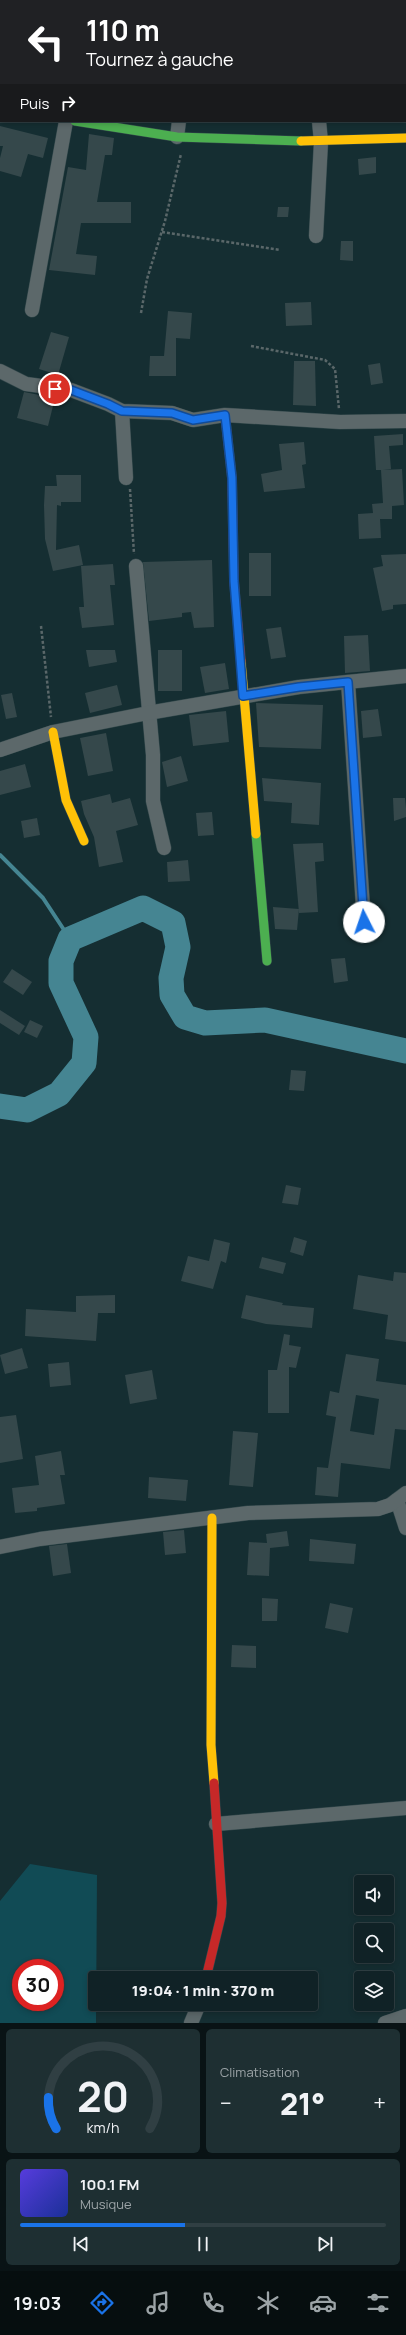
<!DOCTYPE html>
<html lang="fr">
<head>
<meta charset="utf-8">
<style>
  body { margin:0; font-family:Manrope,sans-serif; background:#1e2f32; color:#f1f3f6; height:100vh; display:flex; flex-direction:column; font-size:15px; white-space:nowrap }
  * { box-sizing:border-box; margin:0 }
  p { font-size:13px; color:#9ca4a7 }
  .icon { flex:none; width:22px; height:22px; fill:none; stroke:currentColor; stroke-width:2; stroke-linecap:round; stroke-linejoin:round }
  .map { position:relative; height:2023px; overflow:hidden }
  .sheet { display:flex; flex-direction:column; gap:6px; padding:6px; background:#091315; flex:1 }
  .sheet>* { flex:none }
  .guide { position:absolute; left:0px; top:0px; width:406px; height:122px; box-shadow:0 2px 6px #0003,0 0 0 1px #303f43; background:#202124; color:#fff; overflow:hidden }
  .tools { position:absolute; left:354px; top:1875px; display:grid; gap:8px }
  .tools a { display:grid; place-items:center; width:40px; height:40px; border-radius:4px; background:#102226; box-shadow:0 2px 6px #0003,0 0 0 1px #303f43; font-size:20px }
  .speed { position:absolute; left:12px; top:1959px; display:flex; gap:8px; font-size:20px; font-weight:700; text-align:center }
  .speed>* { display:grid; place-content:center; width:52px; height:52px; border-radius:50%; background:#102226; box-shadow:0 2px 6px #0003,0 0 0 1px #303f43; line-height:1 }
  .speed .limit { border:6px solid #d22; background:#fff; color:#111 }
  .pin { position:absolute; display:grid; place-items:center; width:34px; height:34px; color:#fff; margin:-17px; border:2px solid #fff; border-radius:50%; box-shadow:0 1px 4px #0007 }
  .me { position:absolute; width:44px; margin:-22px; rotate:356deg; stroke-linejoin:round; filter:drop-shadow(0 0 3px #0008) }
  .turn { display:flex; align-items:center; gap:14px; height:84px; padding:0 20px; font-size:18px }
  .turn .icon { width:52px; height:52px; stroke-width:2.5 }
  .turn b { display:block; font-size:28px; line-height:34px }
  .then { display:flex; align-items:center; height:38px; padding:0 20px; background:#0003; gap:8px; font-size:15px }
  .big { font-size:30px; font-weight:800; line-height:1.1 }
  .sheet .card { flex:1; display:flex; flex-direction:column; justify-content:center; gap:6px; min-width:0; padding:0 14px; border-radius:6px; background:#1e2f32 }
  .sheet .dial { align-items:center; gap:0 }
  .dial svg { height:104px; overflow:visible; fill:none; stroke:#303f43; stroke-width:7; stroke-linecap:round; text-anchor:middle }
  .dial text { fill:#f1f3f6; stroke:none }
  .song { display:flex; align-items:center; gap:12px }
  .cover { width:48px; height:48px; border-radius:6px; background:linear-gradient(135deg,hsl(250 70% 55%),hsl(230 70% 35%)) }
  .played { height:4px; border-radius:2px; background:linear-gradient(90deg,#1a73e8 45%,#303f43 45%) }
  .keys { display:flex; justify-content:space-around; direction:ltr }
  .heat { display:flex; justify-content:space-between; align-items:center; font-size:22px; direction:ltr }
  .sheet .tiles { flex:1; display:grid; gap:6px; grid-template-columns:1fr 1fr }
  .card:last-child { grid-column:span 2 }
  .trip { position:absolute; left:88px; top:1971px; width:230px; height:40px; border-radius:4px; background:#102226; box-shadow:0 2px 6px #0003,0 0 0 1px #303f43; font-weight:800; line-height:40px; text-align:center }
  .tab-bar { display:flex; height:64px; justify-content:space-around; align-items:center; background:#060e0f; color:#9ca4a7 }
  .tab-bar .icon { width:28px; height:28px }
  .tab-bar .on { color:#1a73e8 }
  .tab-bar b { font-size:18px; color:#f1f3f6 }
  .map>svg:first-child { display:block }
  .green { fill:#114b55; fill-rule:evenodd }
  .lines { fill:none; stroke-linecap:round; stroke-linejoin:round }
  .stream { stroke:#458592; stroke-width:4 }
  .river { stroke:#458592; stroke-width:25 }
  .building { fill:#35484b; fill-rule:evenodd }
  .street-casing { stroke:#34494c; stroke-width:15 }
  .fast-casing { stroke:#34494c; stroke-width:10 }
  .slow-casing { stroke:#34494c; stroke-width:10 }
  .jam-casing { stroke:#34494c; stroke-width:10 }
  .path { stroke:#5a6769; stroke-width:2.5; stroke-dasharray:3 2; stroke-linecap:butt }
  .street { stroke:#5c686a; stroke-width:14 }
  .fast { stroke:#4caf50; stroke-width:9 }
  .slow { stroke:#ffc107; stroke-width:9 }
  .jam { stroke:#c62828; stroke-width:9 }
  .route-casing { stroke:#114b97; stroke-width:10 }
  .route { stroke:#1a73e8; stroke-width:7 }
</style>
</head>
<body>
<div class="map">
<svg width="406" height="2023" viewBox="0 0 406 2023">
  <rect width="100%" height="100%" fill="#152e32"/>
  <path class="green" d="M30,1864L97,1875L96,2023H0V1901ZM21,1968H55V2002H21Z"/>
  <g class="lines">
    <polyline class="stream" points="0,855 43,898 70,939"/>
    <polyline class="river" points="0,1106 27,1110 59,1094 84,1063 86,1037 61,983 61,961 70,939 143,908 173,923 178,947 171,978 172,995 185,1017 205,1023 265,1020 406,1051"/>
  </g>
  <g class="building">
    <polygon points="0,126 48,138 43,158 28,154 21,177 0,171 0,158 3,146 0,146"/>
    <polygon points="89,134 114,138 112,155 105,155 97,202 131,202 131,223 81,223 76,254 97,256 95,275 49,270 68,167 86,170"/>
    <polygon points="376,157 376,173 359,175 358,159"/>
    <polygon points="278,207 289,207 288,217 277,217"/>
    <polygon points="341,241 353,241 353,261 340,260"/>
    <polygon points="311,302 312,325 286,326 285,303"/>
    <polygon points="168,311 192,313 190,339 176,338 176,376 149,376 150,356 164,356"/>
    <polygon points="51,332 69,337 58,375 39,369"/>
    <polygon points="294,361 315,361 316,406 293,405"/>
    <polygon points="380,363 383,383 371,385 368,365"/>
    <polygon points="24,392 55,398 48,426 17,418"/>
    <polygon points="403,434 403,445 389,446 391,469 383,470 402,469 404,505 392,506 392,519 380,519 381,538 359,539 358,514 373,513 372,504 383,503 381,470 376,470 374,436"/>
    <polygon points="304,442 306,464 302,465 305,488 264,492 261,474 282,470 279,444"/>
    <polygon points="56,475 81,475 81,502 61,502 61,506 57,505 56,550 79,545 83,565 53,571 45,539 44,505 45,486 57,486"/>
    <rect x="249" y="553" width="22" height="43"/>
    <polygon points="406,554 406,604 393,605 393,609 382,611 373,568 383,566 381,555"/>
    <polygon points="212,560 214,627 194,628 191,612 182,613 182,617 149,621 143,562"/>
    <polygon points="113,564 115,585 110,585 114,625 82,628 79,607 84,607 81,566"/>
    <polygon points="281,627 286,657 271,659 266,629"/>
    <polygon points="368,635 370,671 345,673 344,636"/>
    <polygon points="86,650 115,650 117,662 89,667"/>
    <rect x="158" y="650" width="24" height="41"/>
    <polygon points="225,663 229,689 205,693 200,667"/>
    <polygon points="117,685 122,705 90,713 85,693"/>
    <polygon points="12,693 17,717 6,719 1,695"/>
    <polygon points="256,703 323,705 321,749 259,747"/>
    <polygon points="378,709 382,736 363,738 361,711"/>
    <polygon points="226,711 229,742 193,746 189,715"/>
    <polygon points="106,733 113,771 88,776 80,738"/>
    <polygon points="181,756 188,781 167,787 162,762"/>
    <polygon points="25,764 31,787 0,795 0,771"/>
    <polygon points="262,778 321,783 319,825 291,823 292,803 264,801"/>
    <polygon points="110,794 112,803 130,798 138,825 116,831 123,862 99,867 94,837 84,814 81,801"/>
    <polygon points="393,798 405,798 406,808 406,817 394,821"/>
    <polygon points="212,812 214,835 198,836 196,813"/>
    <polygon points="37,818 40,835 24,838 21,821"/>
    <polygon points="323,843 324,861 315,862 318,912 299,913 293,844"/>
    <polygon points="188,860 190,881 168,882 167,862"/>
    <polygon points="273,907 299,909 297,930 275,929"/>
    <polygon points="345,958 348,981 334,983 331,959"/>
    <polygon points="12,969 32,982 23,995 3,982"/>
    <polygon points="0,1010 25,1026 19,1035 0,1023"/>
    <polygon points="30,1020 43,1026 37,1038 24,1032"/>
    <polygon points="291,1070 306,1071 304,1091 289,1090"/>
    <polygon points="286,1185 301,1188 298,1205 282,1203"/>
    <polygon points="294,1237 307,1241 303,1256 290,1252"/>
    <polygon points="214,1239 230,1243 226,1263 221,1261 213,1289 181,1281 188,1256 209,1261"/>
    <polygon points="262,1257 286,1263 283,1274 259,1268"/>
    <polygon points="394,1272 406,1273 406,1342 385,1339 388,1315 353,1309 358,1275 393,1281"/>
    <polygon points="115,1295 115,1313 98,1313 96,1341 25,1336 26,1309 76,1312 76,1296"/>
    <polygon points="246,1295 283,1303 282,1305 314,1308 312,1328 266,1324 241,1318"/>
    <polygon points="284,1334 290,1335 289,1345 301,1347 296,1368 289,1367 289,1413 268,1413 268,1370 277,1370"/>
    <polygon points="22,1348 28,1368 5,1374 0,1355"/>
    <path d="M346,1354L379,1359L376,1381L406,1385V1430L395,1429L390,1469L341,1463L338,1497L315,1495L317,1467L328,1468L336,1417L326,1415L330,1391L339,1393ZM356,1395L379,1399L374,1435L350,1431Z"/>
    <polygon points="69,1362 71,1385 50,1387 48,1364"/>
    <polygon points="152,1370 157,1399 130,1404 125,1375"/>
    <polygon points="16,1415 23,1459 0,1463 0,1417"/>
    <polygon points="233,1431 258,1433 253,1487 229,1485"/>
    <polygon points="61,1451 65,1475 60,1475 65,1504 37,1508 37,1511 15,1513 12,1488 39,1485 35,1456"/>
    <polygon points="149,1477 188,1480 186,1501 148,1498"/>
    <polygon points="184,1530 186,1553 165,1555 163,1532"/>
    <polygon points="287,1531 289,1546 270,1548 269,1576 247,1575 249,1542 267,1543 266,1534"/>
    <polygon points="310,1539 356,1544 354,1564 309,1561"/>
    <polygon points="67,1544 71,1573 53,1576 49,1546"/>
    <polygon points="262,1598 278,1599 277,1621 262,1621"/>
    <polygon points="330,1603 353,1608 348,1633 325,1628"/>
    <polygon points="232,1645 256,1646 256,1668 231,1667"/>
  </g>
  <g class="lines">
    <defs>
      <g id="street">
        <polyline points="308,0 308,1"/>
        <polyline points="86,1 86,0"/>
        <polyline points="194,1 194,0"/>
        <polyline points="0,104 1,104"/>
        <polyline points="177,137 179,121"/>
        <polyline points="316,236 321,142 319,121"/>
        <polyline points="32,310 66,121"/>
        <polyline points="0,371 26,384 71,390 108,404 122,411 172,413 193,420 225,415 340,422 406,421"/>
        <polyline points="122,411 126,478"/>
        <polyline points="136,566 153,755 153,801 164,848"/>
        <polyline points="348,682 364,922"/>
        <polyline points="0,750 53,732 148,713 299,687 406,676"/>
        <polyline points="397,1500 406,1528"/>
        <polyline points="0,1547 40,1539 248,1513 378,1509 390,1505 406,1493"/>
        <polyline points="216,1824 406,1808"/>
        <polyline points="191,2023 199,2004"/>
        <polyline points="385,2023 406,2016"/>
      </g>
      <g id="fast">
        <polyline points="75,121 177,137 301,141"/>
        <polyline points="256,834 267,961"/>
      </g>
      <g id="slow">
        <polyline points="301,141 406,138"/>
        <polyline points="241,661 256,834"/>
        <polyline points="53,732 66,800 84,841"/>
        <polyline points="212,1518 211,1745 214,1783"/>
      </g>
      <g id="jam">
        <polyline points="225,415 232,478 234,581 241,661"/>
        <polyline points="206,1978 221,1916 222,1903 214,1783"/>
      </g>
    </defs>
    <use href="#street" class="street-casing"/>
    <use href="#fast" class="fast-casing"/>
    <use href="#slow" class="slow-casing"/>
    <use href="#jam" class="jam-casing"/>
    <g class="path">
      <polyline points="162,232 280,250"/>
      <polyline points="141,313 147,279 165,221 181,154"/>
      <polyline points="251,346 325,360 335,369 339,409"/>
      <polyline points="130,489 134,554"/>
      <polyline points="41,626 51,717"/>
    </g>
    <use href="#street" class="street"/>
    <use href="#fast" class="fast"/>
    <use href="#slow" class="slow"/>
    <use href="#jam" class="jam"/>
  </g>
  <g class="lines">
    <defs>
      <polyline id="route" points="55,389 71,390 108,404 122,411 172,413 193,420 225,415 232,478 234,581 243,696 299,687 348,682 364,922"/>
    </defs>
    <use href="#route" class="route-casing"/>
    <use href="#route" class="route"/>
  </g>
</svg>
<div class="tools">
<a><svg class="icon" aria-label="sound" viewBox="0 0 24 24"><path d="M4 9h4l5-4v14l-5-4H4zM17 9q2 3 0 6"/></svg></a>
<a><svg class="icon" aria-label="search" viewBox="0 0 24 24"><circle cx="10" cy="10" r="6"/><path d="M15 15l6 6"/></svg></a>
<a><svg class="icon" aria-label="layers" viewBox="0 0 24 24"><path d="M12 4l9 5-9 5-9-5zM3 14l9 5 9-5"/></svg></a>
</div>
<div class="speed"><div class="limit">30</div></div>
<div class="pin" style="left:55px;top:389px;background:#d93025"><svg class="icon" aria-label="arrive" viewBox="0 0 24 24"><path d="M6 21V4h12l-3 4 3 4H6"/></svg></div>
<svg class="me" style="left:364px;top:922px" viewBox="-20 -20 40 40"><circle r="19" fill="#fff"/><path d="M0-13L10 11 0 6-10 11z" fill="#1a73e8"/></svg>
<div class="trip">19:04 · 1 min · 370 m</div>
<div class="guide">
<div class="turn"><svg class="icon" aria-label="left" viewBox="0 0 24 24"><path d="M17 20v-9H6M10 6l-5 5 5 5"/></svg><div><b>110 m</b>Tournez à gauche</div></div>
<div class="then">Puis<svg class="icon" aria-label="right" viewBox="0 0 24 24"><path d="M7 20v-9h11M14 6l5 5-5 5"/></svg></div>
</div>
</div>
<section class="sheet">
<div class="tiles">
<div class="card dial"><svg viewBox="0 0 100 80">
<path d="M14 69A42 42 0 1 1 86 69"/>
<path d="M14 69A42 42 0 0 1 8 45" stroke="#1a73e8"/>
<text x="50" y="56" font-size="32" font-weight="700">20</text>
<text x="50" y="72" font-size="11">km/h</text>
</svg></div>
<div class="card"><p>Climatisation</p>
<div class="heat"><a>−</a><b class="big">21°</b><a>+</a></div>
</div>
<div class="card">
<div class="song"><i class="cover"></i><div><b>100.1 FM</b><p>Musique</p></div></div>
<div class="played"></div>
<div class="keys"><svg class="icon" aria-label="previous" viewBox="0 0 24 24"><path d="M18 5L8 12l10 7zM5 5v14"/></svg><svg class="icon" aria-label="pause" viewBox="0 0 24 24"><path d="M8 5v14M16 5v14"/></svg><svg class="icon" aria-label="next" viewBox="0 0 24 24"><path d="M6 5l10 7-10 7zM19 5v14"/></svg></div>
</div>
</div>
</section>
<nav class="tab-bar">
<b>19:03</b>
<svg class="icon on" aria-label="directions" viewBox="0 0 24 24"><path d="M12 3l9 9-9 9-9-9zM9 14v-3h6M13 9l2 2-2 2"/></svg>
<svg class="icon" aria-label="music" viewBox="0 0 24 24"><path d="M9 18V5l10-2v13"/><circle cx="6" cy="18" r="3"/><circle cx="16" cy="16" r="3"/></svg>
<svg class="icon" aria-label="phone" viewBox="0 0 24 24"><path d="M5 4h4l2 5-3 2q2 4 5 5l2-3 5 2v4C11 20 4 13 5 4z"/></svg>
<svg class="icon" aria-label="climate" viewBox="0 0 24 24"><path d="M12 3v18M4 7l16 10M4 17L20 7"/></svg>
<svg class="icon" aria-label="car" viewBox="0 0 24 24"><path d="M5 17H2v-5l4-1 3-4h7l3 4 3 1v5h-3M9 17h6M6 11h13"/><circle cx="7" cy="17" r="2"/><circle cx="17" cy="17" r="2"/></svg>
<svg class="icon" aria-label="filters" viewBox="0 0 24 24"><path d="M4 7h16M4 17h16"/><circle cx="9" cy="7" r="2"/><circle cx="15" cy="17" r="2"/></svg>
</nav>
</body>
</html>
